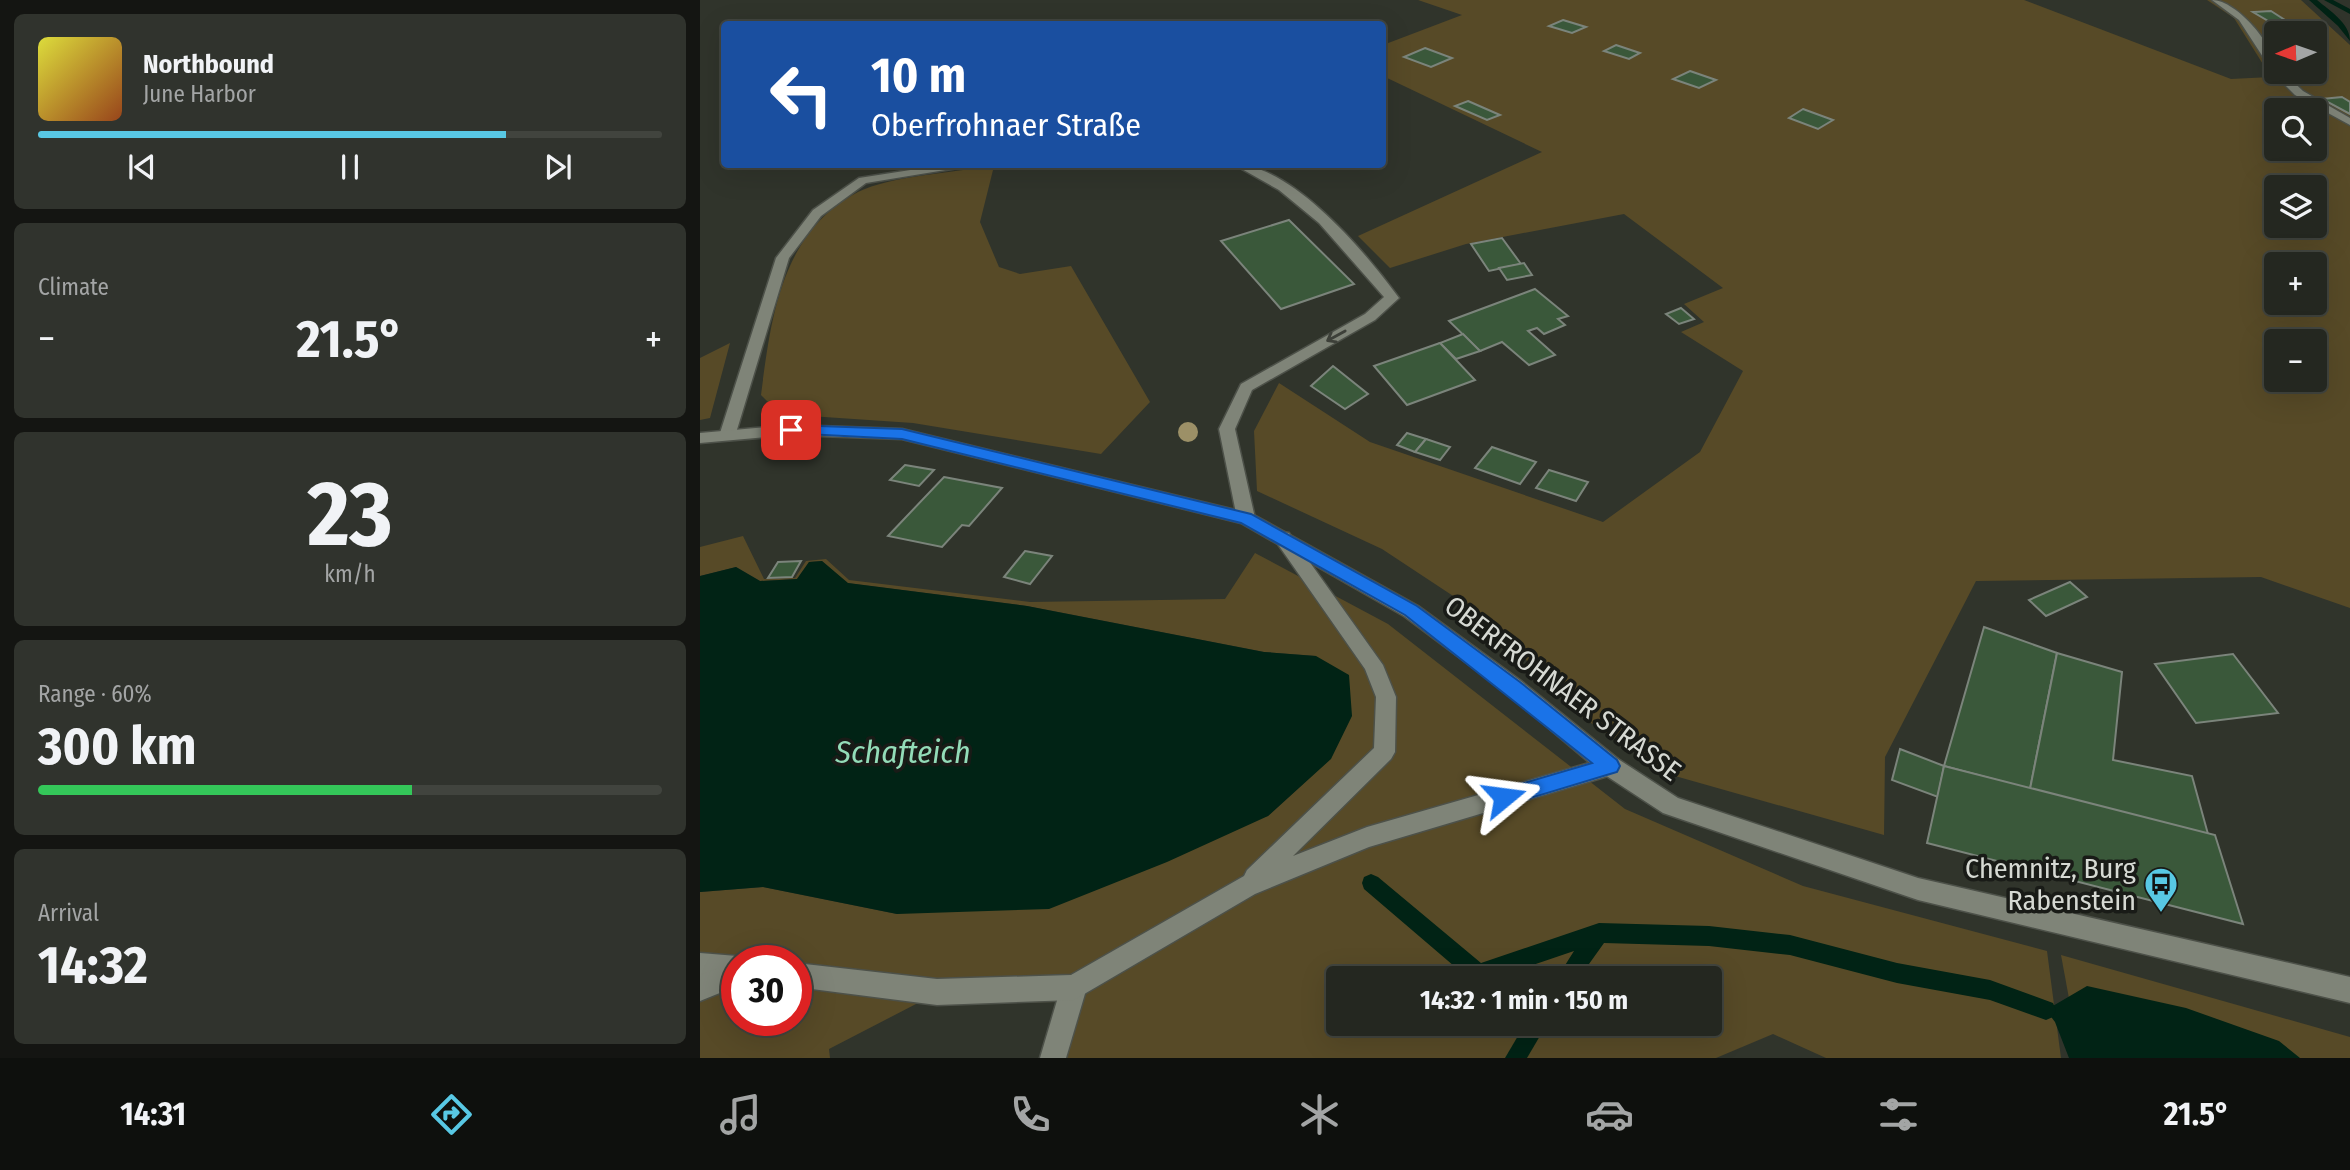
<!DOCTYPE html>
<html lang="en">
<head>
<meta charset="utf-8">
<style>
  body { margin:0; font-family:"Fira Sans Condensed",sans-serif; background:#30332d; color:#f1f3f6; height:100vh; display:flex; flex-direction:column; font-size:26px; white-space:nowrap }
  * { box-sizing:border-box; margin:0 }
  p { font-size:23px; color:#a3a5a5 }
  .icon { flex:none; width:38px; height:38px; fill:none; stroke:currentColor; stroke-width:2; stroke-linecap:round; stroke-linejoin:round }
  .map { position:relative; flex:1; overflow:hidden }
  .details { display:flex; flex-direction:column; gap:14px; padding:14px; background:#141512; width:700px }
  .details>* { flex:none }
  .guide { position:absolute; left:21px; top:21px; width:665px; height:147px; border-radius:7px; box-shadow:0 7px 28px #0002,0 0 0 2px #41443e; background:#1a4fa0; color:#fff; overflow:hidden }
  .needle { width:46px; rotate:268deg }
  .buttons { position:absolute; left:1564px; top:21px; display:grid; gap:14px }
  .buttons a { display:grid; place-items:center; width:63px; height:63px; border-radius:7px; background:#242720; box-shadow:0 7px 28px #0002,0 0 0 2px #41443e; font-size:35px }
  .speed { position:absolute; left:21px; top:945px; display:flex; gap:14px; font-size:35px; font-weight:700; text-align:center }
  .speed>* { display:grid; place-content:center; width:91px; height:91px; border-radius:50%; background:#242720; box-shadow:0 7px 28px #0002,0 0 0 2px #41443e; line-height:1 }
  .speed .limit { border:10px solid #d22; background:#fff; color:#111 }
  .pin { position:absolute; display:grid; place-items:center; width:60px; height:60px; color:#fff; margin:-30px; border-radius:14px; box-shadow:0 4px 10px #0006 }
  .me { position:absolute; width:77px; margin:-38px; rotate:74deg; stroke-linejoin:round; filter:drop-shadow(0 0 5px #0008) }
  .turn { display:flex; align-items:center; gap:24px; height:147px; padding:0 35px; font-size:32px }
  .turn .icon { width:91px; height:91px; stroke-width:2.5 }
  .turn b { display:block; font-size:49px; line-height:60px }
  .big { font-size:52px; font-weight:700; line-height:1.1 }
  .details .tile { flex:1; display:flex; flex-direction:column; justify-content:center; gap:10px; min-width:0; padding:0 24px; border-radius:10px; background:#30332d }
  .details .dial { align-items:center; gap:0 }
  .dial b { font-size:91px; line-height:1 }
  .song { display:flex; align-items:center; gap:21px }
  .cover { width:84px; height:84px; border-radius:10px; background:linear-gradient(135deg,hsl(60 70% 55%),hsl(20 70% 35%)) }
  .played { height:7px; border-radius:4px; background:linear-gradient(90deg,#58c8e4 75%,#41443e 75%) }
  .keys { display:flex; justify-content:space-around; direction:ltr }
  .heat { display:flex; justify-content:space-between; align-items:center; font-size:38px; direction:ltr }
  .charge { height:10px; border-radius:5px; background:linear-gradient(90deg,#34c759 60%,#41443e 0) }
  .trip { position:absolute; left:626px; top:966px; width:396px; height:70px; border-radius:7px; background:#242720; box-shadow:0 7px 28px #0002,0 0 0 2px #41443e; font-weight:700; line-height:70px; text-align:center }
  .tabs { display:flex; height:112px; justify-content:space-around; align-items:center; background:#0e100d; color:#a3a5a5 }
  .tabs .icon { width:49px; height:49px }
  .tabs .on { color:#58c8e4 }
  .tabs b { font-size:32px; color:#f1f3f6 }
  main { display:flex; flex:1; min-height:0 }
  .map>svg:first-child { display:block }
  .green { fill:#574a27; fill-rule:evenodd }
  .water { fill:#012315 }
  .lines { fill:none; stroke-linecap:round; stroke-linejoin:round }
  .stream { fill:#012315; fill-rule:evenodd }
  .building { fill:#3a583a; stroke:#7b847b; stroke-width:2 }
  .lane-casing { stroke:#4d5149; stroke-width:3 }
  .street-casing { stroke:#4d5149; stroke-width:3 }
  .secondary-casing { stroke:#4d5149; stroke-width:3 }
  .lane { fill:#7f8478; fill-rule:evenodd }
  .street { fill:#7f8478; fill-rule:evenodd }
  .secondary { fill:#7f8478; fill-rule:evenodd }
  .tree { fill:#9c9067 }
  .oneway { stroke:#3d4039 }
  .route { fill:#1a73e8; stroke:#114b97; stroke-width:2 }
  .labels { text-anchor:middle; stroke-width:7; stroke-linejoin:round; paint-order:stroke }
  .near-street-label { font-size:28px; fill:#d6d9d3; stroke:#191b17 }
  .near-poi-label { font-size:28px; fill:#d6d9d3; stroke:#191b17; text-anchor:end }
  .near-water-label { font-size:32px; font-style:italic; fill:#93dcb8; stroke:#191b17 }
</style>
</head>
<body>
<main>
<section class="details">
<div class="tile">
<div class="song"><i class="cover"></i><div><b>Northbound</b><p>June Harbor</p></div></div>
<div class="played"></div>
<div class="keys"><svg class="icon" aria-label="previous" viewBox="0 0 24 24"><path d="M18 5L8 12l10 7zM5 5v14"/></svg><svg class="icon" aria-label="pause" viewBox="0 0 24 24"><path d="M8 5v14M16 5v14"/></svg><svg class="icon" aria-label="next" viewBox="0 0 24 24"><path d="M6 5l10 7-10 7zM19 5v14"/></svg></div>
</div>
<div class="tile"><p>Climate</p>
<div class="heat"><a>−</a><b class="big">21.5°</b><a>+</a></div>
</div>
<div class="tile dial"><b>23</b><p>km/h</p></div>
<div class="tile"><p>Range · 60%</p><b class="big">300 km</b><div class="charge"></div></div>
<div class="tile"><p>Arrival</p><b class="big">14:32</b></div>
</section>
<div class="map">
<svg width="1650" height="1058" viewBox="0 0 1650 1058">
  <rect width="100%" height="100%" fill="#30342b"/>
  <g class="green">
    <path d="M718,0H1324L1531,79L1571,77L1534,18L1507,0H1601L1650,45V608L1561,577L1276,581L1185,757L1184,835L968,774L879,715L785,617L682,549L557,491L554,431L579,383L670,442L903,522L1000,452L1043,371L981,332L1004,322L984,304L1023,288L924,214L766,244L690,268L658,236L842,152L683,76V45L762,15ZM1577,33H1615V72H1577ZM1577,110H1615V149H1577ZM1577,187H1615V226H1577ZM1577,264H1615V303H1577ZM1577,341H1615V380H1577Z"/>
    <path d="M294,166L280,222L299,267L320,274L371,266L450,402L401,454L213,423L80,414L61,395C71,318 81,232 158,192C190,176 256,172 294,166Z"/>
    <polygon points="30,343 10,418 0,420 0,358"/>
    <path d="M43,536L64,579L95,578L106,561L126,559L149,580L330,602L525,599L555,553L688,624L925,809L1103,886L1347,951L1361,1058H1126L1073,1034L1016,1058H343L357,1002L216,1004L129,1049L130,1058H0V892L63,887L197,914L568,816L630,759L616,656L564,652L327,606L147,583L122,561L109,562L97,579L60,581L36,567L0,576V547ZM37,961H96V1020H37ZM639,978H1010V1024H639Z"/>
    <polygon points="1361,955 1650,1037 1650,1058 1380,1058"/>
  </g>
  <g class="water">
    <polygon points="122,561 148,583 327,606 564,652 616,656 649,675 652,716 631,759 568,816 467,862 349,909 197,914 63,887 0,892 0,576 36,567 60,581 97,579 109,562"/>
    <polygon points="1387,986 1486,1008 1579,1041 1600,1058 1369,1058 1355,1022 1346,1010"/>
  </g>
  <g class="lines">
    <g class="stream">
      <path d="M1609,0H1617C1630,11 1650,23 1650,41L1638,26Z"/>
      <polygon points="1624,0 1633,0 1650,9 1650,14"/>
      <polygon points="671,874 678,877 781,963 899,923 1009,926 1090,935 1197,963 1290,980 1353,1003 1356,1010 1353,1017 1346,1020 1290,1000 1197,983 1090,955 1009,946 904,943 879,978 857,978 874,951 795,978 768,978 664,889 662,883 664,877"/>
      <polygon points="825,1024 847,1024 827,1058 805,1058"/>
    </g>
  </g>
  <g class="building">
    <polygon points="1571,11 1588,22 1570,22 1553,12"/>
    <polygon points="863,20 886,27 872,33 849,26"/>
    <polygon points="916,45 940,53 929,59 904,51"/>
    <polygon points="725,48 752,58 731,67 704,57"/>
    <polygon points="990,71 1016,80 999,88 973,79"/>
    <polygon points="1642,97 1650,102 1650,114 1622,99"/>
    <polygon points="768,101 800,115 787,120 755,106"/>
    <polygon points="1103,109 1133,120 1118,129 1089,118"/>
    <polygon points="589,220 654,284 581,309 521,241"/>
    <polygon points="802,238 821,264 789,271 771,244"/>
    <polygon points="824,263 832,275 807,280 799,268"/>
    <polygon points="835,289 868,316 858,319 865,325 844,334 837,328 828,331 855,355 829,365 802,342 780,351 749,321"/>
    <polygon points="981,308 994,319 979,324 966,314"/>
    <polygon points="763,334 780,351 756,359 740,343"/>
    <polygon points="740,343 775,380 707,405 674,366"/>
    <polygon points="633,366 668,394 645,409 611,386"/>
    <polygon points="707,433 726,439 715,452 697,445"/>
    <polygon points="726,439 750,447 740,460 715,452"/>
    <polygon points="792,447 836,462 820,484 775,468"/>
    <polygon points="205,465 234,470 219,486 190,480"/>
    <polygon points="849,470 888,482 876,501 836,488"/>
    <polygon points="244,477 302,488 269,526 262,525 242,547 188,536"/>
    <polygon points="325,551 352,556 330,584 304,577"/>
    <polygon points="101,561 92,577 68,578 78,562"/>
    <polygon points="1370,582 1387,597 1346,616 1329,600"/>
    <polygon points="1284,627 1357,653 1330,789 1244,766"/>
    <polygon points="1357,653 1422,672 1413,760 1492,776 1508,834 1330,789"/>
    <polygon points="1533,654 1578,713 1496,723 1455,664"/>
    <polygon points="1200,749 1244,766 1238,797 1192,780"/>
    <polygon points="1244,766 1515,835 1543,924 1227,843"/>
  </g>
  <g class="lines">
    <defs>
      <g id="lane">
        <path d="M1512,0C1537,0 1577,48 1577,72H1583L1603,91L1650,118V125L1595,95L1574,74L1539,20Z"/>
        <polygon points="249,164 282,164 166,183 121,216 89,258 36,433 28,438 22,437 20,433 76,258 113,210 159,178"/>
        <path d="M533,164C592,164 666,253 699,298L675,320L552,390L535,429L555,518L546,524L537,518L519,429L541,384L665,314L684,297L619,223L579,190Z"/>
        <polygon points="0,953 37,956 46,961 37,961 37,980 0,977"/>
        <polygon points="374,974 383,978 387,987 366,1058 340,1058 361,987 365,978"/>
      </g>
      <g id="street">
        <polygon points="583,532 589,533 683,665 696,697 695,752 691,759 593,856 667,827 910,757 918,759 921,766 918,773 669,847 555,894 374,1000 237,1005 96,987 96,963 237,979 371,975 544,876 547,870 674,748 676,697 665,669 577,543 574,538"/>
        <polygon points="37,961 37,986 0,1001 0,975"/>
      </g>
      <polygon id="secondary" points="91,425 202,429 552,514 718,606 821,681 918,759 978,798 1218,878 1650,977 1650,1003 1218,900 963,813 902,773 807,693 704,616 541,523 202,439 91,435 0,443 0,433"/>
    </defs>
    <use href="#lane" class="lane-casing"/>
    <use href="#street" class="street-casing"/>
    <use href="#secondary" class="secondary-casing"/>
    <use href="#lane" class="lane"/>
    <use href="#street" class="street"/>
    <use href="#secondary" class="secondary"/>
  </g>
  <circle class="tree" cx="488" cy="432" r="10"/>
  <defs><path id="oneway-shaft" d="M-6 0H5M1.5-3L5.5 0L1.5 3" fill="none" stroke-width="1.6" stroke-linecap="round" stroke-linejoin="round" transform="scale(1.75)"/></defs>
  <use class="oneway" href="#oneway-shaft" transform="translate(636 336) rotate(151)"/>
  <polygon class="route" points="91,425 202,429 551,514 717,606 820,682 917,760 920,766 917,772 910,774 804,806 797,803 794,797 797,791 892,763 705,615 541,523 202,439 86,433 84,430"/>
  <defs>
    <symbol id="bus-pin" viewBox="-11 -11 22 30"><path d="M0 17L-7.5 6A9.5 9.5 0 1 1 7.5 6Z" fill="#58c8e4" stroke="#191b17"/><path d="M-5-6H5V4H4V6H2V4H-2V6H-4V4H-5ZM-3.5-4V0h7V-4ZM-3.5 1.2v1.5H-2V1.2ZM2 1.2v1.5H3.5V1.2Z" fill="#111"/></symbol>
  </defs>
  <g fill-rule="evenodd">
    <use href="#bus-pin" x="1442" y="865" width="38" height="52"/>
  </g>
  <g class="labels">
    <g class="near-street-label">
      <text transform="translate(863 688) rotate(37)" y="10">OBERFROHNAER STRASSE</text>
    </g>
    <g class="near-poi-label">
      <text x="1436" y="878">Chemnitz, Burg<tspan x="1436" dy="32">Rabenstein</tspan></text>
    </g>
    <g class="near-water-label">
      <text x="203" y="763">Schafteich</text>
    </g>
  </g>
</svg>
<div class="buttons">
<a><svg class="needle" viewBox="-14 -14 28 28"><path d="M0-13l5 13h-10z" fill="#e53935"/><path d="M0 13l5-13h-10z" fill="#a3a5a5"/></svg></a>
<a><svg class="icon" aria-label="search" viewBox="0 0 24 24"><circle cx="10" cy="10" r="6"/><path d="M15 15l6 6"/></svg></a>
<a><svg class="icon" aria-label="layers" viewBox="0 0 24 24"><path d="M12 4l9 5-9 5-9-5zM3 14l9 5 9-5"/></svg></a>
<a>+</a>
<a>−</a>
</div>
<div class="speed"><div class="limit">30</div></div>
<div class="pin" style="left:91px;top:430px;background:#d93025"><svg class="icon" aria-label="arrive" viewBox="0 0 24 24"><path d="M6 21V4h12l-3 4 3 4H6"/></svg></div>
<svg class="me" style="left:804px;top:797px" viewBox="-20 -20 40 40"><path d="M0-17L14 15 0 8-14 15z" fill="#1a73e8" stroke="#fff" stroke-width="4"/></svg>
<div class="trip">14:32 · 1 min · 150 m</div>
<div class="guide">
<div class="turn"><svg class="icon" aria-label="left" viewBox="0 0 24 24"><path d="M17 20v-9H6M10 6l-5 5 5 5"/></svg><div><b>10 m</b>Oberfrohnaer Straße</div></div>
</div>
</div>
</main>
<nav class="tabs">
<b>14:31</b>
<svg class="icon on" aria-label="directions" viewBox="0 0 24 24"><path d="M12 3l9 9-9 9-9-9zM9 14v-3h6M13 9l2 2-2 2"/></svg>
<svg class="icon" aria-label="music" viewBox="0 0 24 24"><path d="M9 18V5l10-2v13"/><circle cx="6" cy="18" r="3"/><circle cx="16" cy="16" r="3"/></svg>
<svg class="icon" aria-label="phone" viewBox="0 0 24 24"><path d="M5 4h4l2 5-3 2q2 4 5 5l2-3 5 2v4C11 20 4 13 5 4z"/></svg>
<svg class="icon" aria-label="climate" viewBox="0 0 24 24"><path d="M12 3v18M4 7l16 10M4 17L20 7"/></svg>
<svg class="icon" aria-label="car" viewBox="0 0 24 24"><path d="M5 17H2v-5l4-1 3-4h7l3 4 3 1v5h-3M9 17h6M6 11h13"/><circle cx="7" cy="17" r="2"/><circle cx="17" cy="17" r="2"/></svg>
<svg class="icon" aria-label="filters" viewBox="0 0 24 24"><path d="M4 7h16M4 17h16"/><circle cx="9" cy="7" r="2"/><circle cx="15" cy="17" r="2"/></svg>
<b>21.5°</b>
</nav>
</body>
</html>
